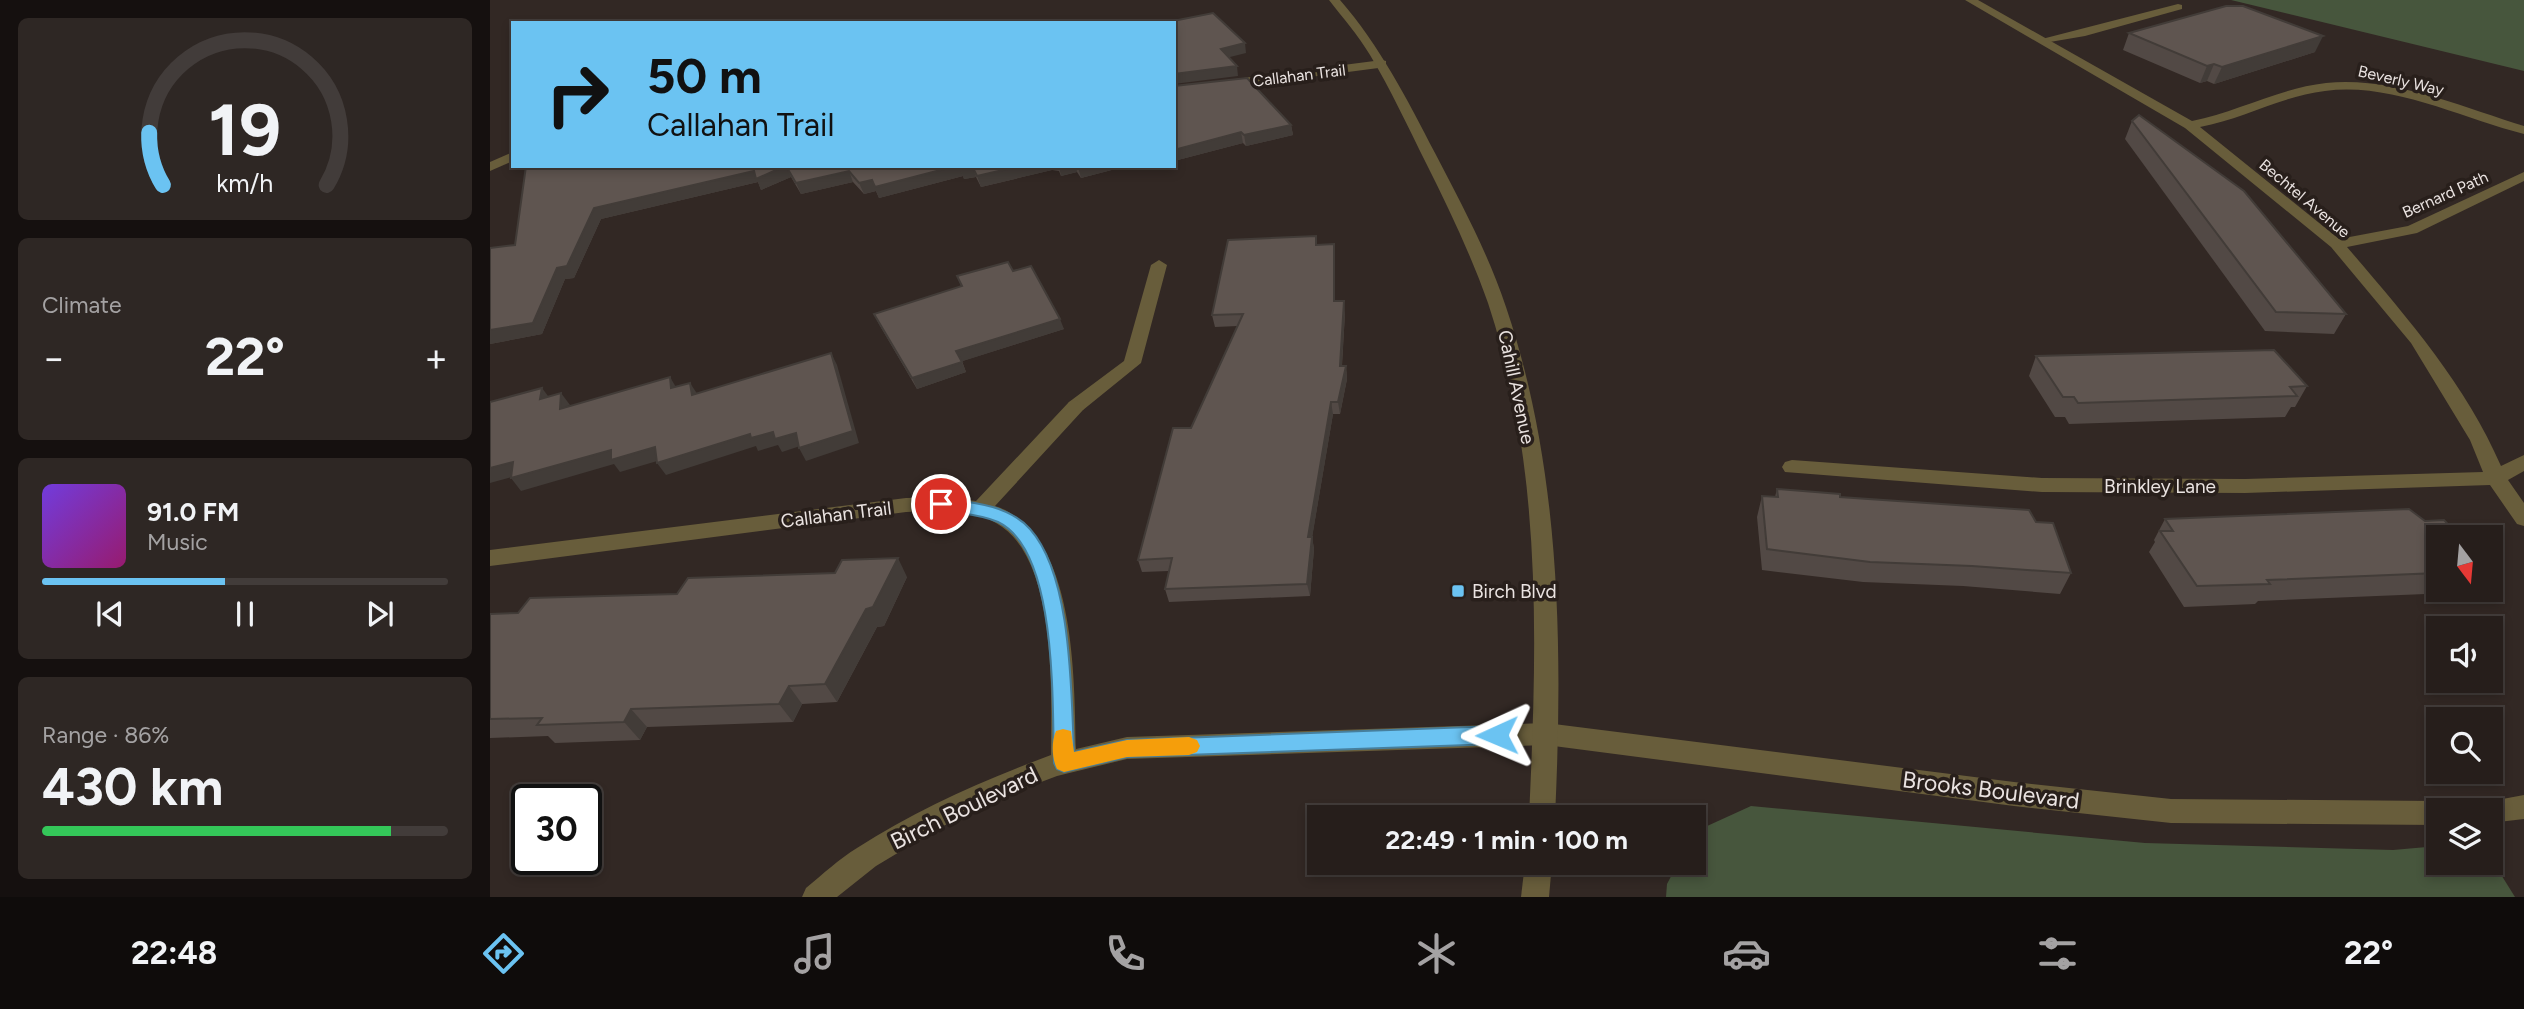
<!DOCTYPE html>
<html lang="en">
<head>
<meta charset="utf-8">
<style>
  body { margin:0; font-family:Figtree,sans-serif; background:#2e2724; color:#f1f3f6; height:100vh; display:flex; flex-direction:column; font-size:26px; white-space:nowrap }
  * { box-sizing:border-box; margin:0 }
  p { font-size:23px; color:#a4a2a3 }
  .icon { flex:none; width:38px; height:38px; fill:none; stroke:currentColor; stroke-width:2; stroke-linecap:round; stroke-linejoin:round }
  .map { position:relative; flex:1; overflow:hidden }
  .drawer { display:flex; flex-direction:column; gap:18px; padding:18px; background:#15100f; width:490px }
  .drawer>* { flex:none }
  .top-card { position:absolute; left:21px; top:21px; width:665px; height:147px; border-radius:0px; box-shadow:0 4px 10px #0003,0 0 0 2px #423c3a; background:#6bc3f2; color:#111; overflow:hidden }
  .needle { width:46px; rotate:164deg }
  .tools { position:absolute; left:1936px; top:525px; display:grid; gap:14px }
  .tools a { display:grid; place-items:center; width:77px; height:77px; border-radius:0px; background:#261e1b; box-shadow:0 4px 10px #0003,0 0 0 2px #423c3a; font-size:35px }
  .speed { position:absolute; left:21px; top:784px; display:flex; gap:14px; font-size:35px; font-weight:700; text-align:center }
  .speed>* { display:grid; place-content:center; width:91px; height:91px; border-radius:50%; background:#261e1b; box-shadow:0 4px 10px #0003,0 0 0 2px #423c3a; line-height:1 }
  .speed .limit { border:4px solid #111; border-radius:10px; background:#fff; color:#111 }
  .pin { position:absolute; display:grid; place-items:center; width:60px; height:60px; color:#fff; margin:-30px; border:4px solid #fff; border-radius:50%; box-shadow:0 2px 7px #0007 }
  .me { position:absolute; width:77px; margin:-38px; rotate:269deg; stroke-linejoin:round; filter:drop-shadow(0 0 5px #0008) }
  .turn { display:flex; align-items:center; gap:24px; height:147px; padding:0 21px; font-size:32px }
  .turn .icon { width:91px; height:91px; stroke-width:2.5 }
  .turn b { display:block; font-size:49px; line-height:60px }
  .big { font-size:52px; font-weight:700; line-height:1.1 }
  .drawer .tile { flex:1; display:flex; flex-direction:column; justify-content:center; gap:10px; min-width:0; padding:0 24px; border-radius:10px; background:#2e2724 }
  .drawer .dial { align-items:center; gap:0 }
  .dial svg { height:182px; overflow:visible; fill:none; stroke:#423c3a; stroke-width:7; stroke-linecap:round; text-anchor:middle }
  .dial text { fill:#f1f3f6; stroke:none }
  .song { display:flex; align-items:center; gap:21px }
  .cover { width:84px; height:84px; border-radius:10px; background:linear-gradient(135deg,hsl(260 70% 55%),hsl(320 70% 35%)) }
  .played { height:7px; border-radius:4px; background:linear-gradient(90deg,#6bc3f2 45%,#423c3a 45%) }
  .keys { display:flex; justify-content:space-around; direction:ltr }
  .heat { display:flex; justify-content:space-between; align-items:center; font-size:38px; direction:ltr }
  .charge { height:10px; border-radius:5px; background:linear-gradient(90deg,#34c759 86%,#423c3a 0) }
  .trip { position:absolute; left:817px; top:805px; width:399px; height:70px; border-radius:0px; background:#261e1b; box-shadow:0 4px 10px #0003,0 0 0 2px #423c3a; font-weight:700; line-height:70px; text-align:center }
  .dock { display:flex; height:112px; justify-content:space-around; align-items:center; background:#0f0c0b; color:#a4a2a3 }
  .dock .icon { width:49px; height:49px }
  .dock .active { color:#6bc3f2 }
  .dock b { font-size:32px; color:#f1f3f6 }
  main { display:flex; flex:1; min-height:0 }
  .map>svg:first-child { display:block }
  .green { fill:#47563d }
  .lines { fill:none; stroke-linecap:round; stroke-linejoin:round }
  .service { fill:#685d3b; fill-rule:evenodd }
  .minor { fill:#685d3b; fill-rule:evenodd }
  .tertiary { fill:#685d3b; fill-rule:evenodd }
  .wall { fill:#524945 }
  .shaded-wall { fill:#423c38 }
  .building { fill:#5f5550; stroke:#423c38; stroke-width:2 }
  .route { fill:#6bc3f2; stroke:#467f9d; stroke-width:2 }
  .slow { fill:#f59e0b }
  .poi-dot { fill:#6bc3f2; stroke:#281f1b; stroke-width:2.5 }
  .labels { text-anchor:middle; stroke-width:7; stroke-linejoin:round; paint-order:stroke }
  .far-street-label { font-size:16px; fill:#eae3e1; stroke:#281f1b }
  .street-label { font-size:19px; fill:#eae3e1; stroke:#281f1b }
  .poi-label { font-size:19px; fill:#eae3e1; stroke:#281f1b; text-anchor:start }
  .near-street-label { font-size:23px; fill:#eae3e1; stroke:#281f1b }
</style>
</head>
<body>
<main>
<section class="drawer">
<div class="tile dial"><svg viewBox="0 0 100 80">
<path d="M14 69A42 42 0 1 1 86 69"/>
<path d="M14 69A42 42 0 0 1 8 46" stroke="#6bc3f2"/>
<text x="50" y="56" font-size="32" font-weight="700">19</text>
<text x="50" y="72" font-size="11">km/h</text>
</svg></div>
<div class="tile"><p>Climate</p>
<div class="heat"><a>−</a><b class="big">22°</b><a>+</a></div>
</div>
<div class="tile">
<div class="song"><i class="cover"></i><div><b>91.0 FM</b><p>Music</p></div></div>
<div class="played"></div>
<div class="keys"><svg class="icon" aria-label="previous" viewBox="0 0 24 24"><path d="M18 5L8 12l10 7zM5 5v14"/></svg><svg class="icon" aria-label="pause" viewBox="0 0 24 24"><path d="M8 5v14M16 5v14"/></svg><svg class="icon" aria-label="next" viewBox="0 0 24 24"><path d="M6 5l10 7-10 7zM19 5v14"/></svg></div>
</div>
<div class="tile"><p>Range · 86%</p><b class="big">430 km</b><div class="charge"></div></div>
</section>
<div class="map">
<svg width="2034" height="897" viewBox="0 0 2034 897">
  <rect width="100%" height="100%" fill="#322824"/>
  <g class="green">
    <polygon points="1741,0 2034,0 2034,71"/>
    <polygon points="1261,806 1655,843 1903,850 1948,846 1948,863 2000,863 2000,857 2025,897 1176,897 1177,884 1188,863 1204,863 1204,832"/>
  </g>
  <g class="lines">
    <g class="service">
      <polygon points="1688,4 1692,5 1692,9 1595,36 1554,43 1548,40"/>
      <polygon points="669,260 677,265 651,363 593,410 579,410 577,406 579,402 634,361 661,265"/>
    </g>
    <g class="minor">
      <path d="M1475,0H1488L1702,121C1747,112 1790,88 1836,83C1902,76 1972,107 2034,126V134C1970,118 1902,82 1835,91C1792,96 1753,119 1710,127L1849,239L1918,226L2034,172V181L1927,233L1857,247C1915,315 1975,383 2011,466L2034,455V471L2018,480L2034,503V526L2027,524L2000,485L1755,493L1552,492L1295,472L1292,467L1295,462L1302,460L1552,478L1755,479L1993,472L1980,440L1921,343L1841,247L1695,128Z"/>
      <polygon points="892,60 896,61 896,67 684,95 684,87"/>
      <polygon points="23,152 23,161 0,171 0,162"/>
      <path d="M586,400L595,406L593,410L505,506C587,533 584,679 586,749L637,737L1056,723L1524,782L1681,799L1948,801L1957,805L1960,810H1948V825L1681,823L1524,806L1056,745L637,759L567,776L517,795L451,827L386,866L347,897H312L316,888C333,874 349,859 367,848C427,809 494,780 561,755C561,694 568,557 506,523C480,508 445,511 416,512L0,566V550L416,498L454,497L486,501L579,402Z"/>
      <polygon points="2034,795 2034,819 2000,823 2000,810 1987,810 1991,803"/>
    </g>
    <g class="tertiary">
      <path d="M839,0H850C890,46 917,99 945,153C971,203 998,253 1016,307C1071,470 1073,647 1065,817H1039C1047,646 1053,468 998,303C981,255 959,209 936,163C918,127 901,90 880,55C868,35 853,18 839,0Z"/>
      <polygon points="1035,863 1062,863 1059,897 1031,897"/>
    </g>
  </g>
  <g class="wall">
    <polygon points="1639,33 1825,52 1724,84 1717,81 1710,83 1633,50"/>
    <polygon points="684,86 801,125 803,135 756,146 753,143 684,161"/>
    <polygon points="1642,121 1856,314 1844,334 1775,331 1635,139"/>
    <polygon points="36,166 637,166 591,178 587,172 571,176 569,171 562,170 491,187 486,177 474,179 473,176 389,198 386,191 374,194 363,182 311,194 301,177 271,190 268,182 111,219 84,278 75,279 52,334 0,344 0,248 25,245"/>
    <polygon points="826,236 827,245 844,244 845,255 845,301 855,313 852,366 856,366 857,379 850,414 843,414 822,537 824,549 820,596 679,602 675,589 679,571 652,572 648,560 701,428 748,326 725,327 722,315"/>
    <polygon points="523,271 574,329 472,361 476,372 427,389 389,324 384,314 471,286 467,276"/>
    <polygon points="1546,356 1817,386 1805,407 1801,407 1795,417 1579,424 1575,417 1565,417 1539,376"/>
    <polygon points="1287,489 1350,497 1581,573 1570,594 1473,586 1373,582 1272,570 1267,517 1272,496 1285,497"/>
    <polygon points="1675,519 1948,537 1948,590 1986,590 1984,592 1768,601 1765,604 1694,607 1659,552 1665,542 1664,540"/>
    <polygon points="417,577 394,626 387,627 347,702 312,704 303,722 157,727 150,740 65,743 58,736 0,738 0,614 28,613 187,594"/>
  </g>
  <g class="shaded-wall">
    <polygon points="1833,36 1825,52 1724,84 1732,67"/>
    <polygon points="755,43 756,53 732,59 731,49"/>
    <polygon points="1724,64 1717,81 1710,83 1717,66"/>
    <polygon points="747,66 748,76 684,84 684,74"/>
    <polygon points="801,125 803,135 756,146 754,135"/>
    <polygon points="751,132 753,143 684,161 684,150"/>
    <polygon points="296,166 301,177 271,190 268,182 111,219 84,278 75,279 52,334 0,344 0,330 104,208 264,171"/>
    <polygon points="466,166 469,166 473,176 389,198 386,191 374,194 369,183 382,180"/>
    <polygon points="482,166 486,177 474,179 470,169"/>
    <polygon points="530,166 561,166 562,170 491,187 487,176"/>
    <polygon points="569,166 586,166 587,172 571,176"/>
    <polygon points="591,166 637,166 591,178 588,167"/>
    <polygon points="359,171 363,182 311,194 306,183"/>
    <polygon points="844,244 845,255 845,313 844,301"/>
    <polygon points="854,301 855,313 851,378 850,366"/>
    <polygon points="570,319 574,329 470,362 466,351"/>
    <polygon points="341,353 347,365 369,443 316,461 309,448"/>
    <polygon points="472,362 476,372 427,389 422,378"/>
    <polygon points="856,366 857,379 850,414 848,402"/>
    <polygon points="180,377 187,389 181,388"/>
    <polygon points="200,383 208,395 202,395"/>
    <polygon points="52,388 61,400 50,399"/>
    <polygon points="71,393 80,405 70,409"/>
    <polygon points="841,402 843,414 820,550 818,537"/>
    <polygon points="283,432 306,433 313,445 292,452 288,445 268,451 266,446 176,475 167,463 260,434"/>
    <polygon points="165,447 174,459 130,472 124,464 31,491 21,478 121,450"/>
    <polygon points="23,462 33,474 0,483 0,468"/>
    <polygon points="822,537 824,549 820,596 817,584"/>
    <polygon points="408,558 417,577 394,626 387,627 347,702 335,684 376,609"/>
    <polygon points="299,686 312,704 303,722 289,704"/>
    <polygon points="141,709 157,727 150,740 134,722"/>
  </g>
  <g class="building">
    <polygon points="1736,6 1753,6 1833,36 1732,67 1724,64 1717,66 1639,33"/>
    <polygon points="723,13 755,43 731,49 747,66 684,74 684,23 673,23"/>
    <polygon points="757,78 801,125 754,135 751,132 684,150 684,86"/>
    <polygon points="1649,115 1754,191 1856,314 1786,312 1642,121"/>
    <polygon points="36,166 295,166 266,179 264,171 104,208 77,266 67,268 43,323 0,330 0,248 25,245"/>
    <polygon points="296,166 466,166 385,187 382,180 369,183 359,171 306,183"/>
    <polygon points="482,166 530,166 487,176"/>
    <polygon points="826,236 826,245 844,244 844,301 854,301 850,366 856,366 848,402 841,402 818,537 822,537 817,584 675,589 682,558 648,560 683,428 701,428 753,314 722,315 738,240"/>
    <polygon points="518,262 523,271 541,266 570,319 466,351 472,362 422,378 384,314 472,286 467,276"/>
    <polygon points="1784,350 1817,386 1800,387 1807,396 1588,403 1584,397 1573,397 1546,356"/>
    <polygon points="341,353 363,431 309,448 306,433 285,439 283,432 261,438 260,434 167,463 165,447 121,460 121,450 21,478 23,462 0,468 0,402 52,388 50,399 71,393 70,409 180,377 181,388 200,383 202,395"/>
    <polygon points="1287,489 1350,494 1350,497 1539,510 1546,522 1563,523 1581,573 1482,566 1380,562 1277,549 1272,496 1288,497"/>
    <polygon points="1919,509 1935,521 1954,520 1970,537 1948,537 1948,573 1777,580 1780,584 1707,586 1670,531 1683,531 1675,519"/>
    <polygon points="408,558 383,607 376,609 335,684 299,686 289,704 141,709 134,722 47,725 52,718 0,719 0,614 28,613 40,598 187,594 198,578 345,573 352,560"/>
  </g>
  <path class="route" d="M451,498C481,502 519,505 540,529C582,576 581,691 584,752L637,740L1007,726L1015,729L1018,735L1015,741L1007,744L637,757L574,772L567,769L564,763C562,704 568,551 508,522C488,513 466,514 445,508L443,504L445,499Z"/>
  <path class="slow" d="M573,729L581,731L584,752L637,740L699,737L707,740L710,746L707,752L699,755L637,757L574,772L567,769C562,759 561,742 566,731Z"/>
  <rect class="poi-dot" x="961" y="584" width="14" height="14" rx="3.5"/>
  <g class="labels">
    <g class="far-street-label">
      <text transform="translate(809 75) rotate(-7)" y="6">Callahan Trail</text>
      <text transform="translate(1911 80) rotate(13)" y="6">Beverly Way</text>
      <text transform="translate(1955 194) rotate(-24)" y="6">Bernard Path</text>
      <text transform="translate(1815 198) rotate(40)" y="6">Bechtel Avenue</text>
    </g>
    <g class="street-label">
      <text transform="translate(1027 387) rotate(78)" y="7">Cahill Avenue</text>
      <text x="1670" y="493">Brinkley Lane</text>
      <text transform="translate(346 514) rotate(-7)" y="7">Callahan Trail</text>
    </g>
    <g class="poi-label">
      <text x="982" y="598">Birch Blvd</text>
    </g>
    <g class="near-street-label">
      <text transform="translate(1501 790) rotate(7)" y="8">Brooks Boulevard</text>
      <text transform="translate(474 808) rotate(-26)" y="8">Birch Boulevard</text>
    </g>
  </g>
</svg>
<div class="tools">
<a><svg class="needle" viewBox="-14 -14 28 28"><path d="M0-13l5 13h-10z" fill="#e53935"/><path d="M0 13l5-13h-10z" fill="#a4a2a3"/></svg></a>
<a><svg class="icon" aria-label="sound" viewBox="0 0 24 24"><path d="M4 9h4l5-4v14l-5-4H4zM17 9q2 3 0 6"/></svg></a>
<a><svg class="icon" aria-label="search" viewBox="0 0 24 24"><circle cx="10" cy="10" r="6"/><path d="M15 15l6 6"/></svg></a>
<a><svg class="icon" aria-label="layers" viewBox="0 0 24 24"><path d="M12 4l9 5-9 5-9-5zM3 14l9 5 9-5"/></svg></a>
</div>
<div class="speed"><div class="limit">30</div></div>
<div class="pin" style="left:451px;top:504px;background:#d93025"><svg class="icon" aria-label="arrive" viewBox="0 0 24 24"><path d="M6 21V4h12l-3 4 3 4H6"/></svg></div>
<svg class="me" style="left:1007px;top:735px" viewBox="-20 -20 40 40"><path d="M0-17L14 15 0 8-14 15z" fill="#6bc3f2" stroke="#fff" stroke-width="4"/></svg>
<div class="trip">22:49 · 1 min · 100 m</div>
<div class="top-card">
<div class="turn"><svg class="icon" aria-label="right" viewBox="0 0 24 24"><path d="M7 20v-9h11M14 6l5 5-5 5"/></svg><div><b>50 m</b>Callahan Trail</div></div>
</div>
</div>
</main>
<nav class="dock">
<b>22:48</b>
<svg class="icon active" aria-label="directions" viewBox="0 0 24 24"><path d="M12 3l9 9-9 9-9-9zM9 14v-3h6M13 9l2 2-2 2"/></svg>
<svg class="icon" aria-label="music" viewBox="0 0 24 24"><path d="M9 18V5l10-2v13"/><circle cx="6" cy="18" r="3"/><circle cx="16" cy="16" r="3"/></svg>
<svg class="icon" aria-label="phone" viewBox="0 0 24 24"><path d="M5 4h4l2 5-3 2q2 4 5 5l2-3 5 2v4C11 20 4 13 5 4z"/></svg>
<svg class="icon" aria-label="climate" viewBox="0 0 24 24"><path d="M12 3v18M4 7l16 10M4 17L20 7"/></svg>
<svg class="icon" aria-label="car" viewBox="0 0 24 24"><path d="M5 17H2v-5l4-1 3-4h7l3 4 3 1v5h-3M9 17h6M6 11h13"/><circle cx="7" cy="17" r="2"/><circle cx="17" cy="17" r="2"/></svg>
<svg class="icon" aria-label="filters" viewBox="0 0 24 24"><path d="M4 7h16M4 17h16"/><circle cx="9" cy="7" r="2"/><circle cx="15" cy="17" r="2"/></svg>
<b>22°</b>
</nav>
</body>
</html>
